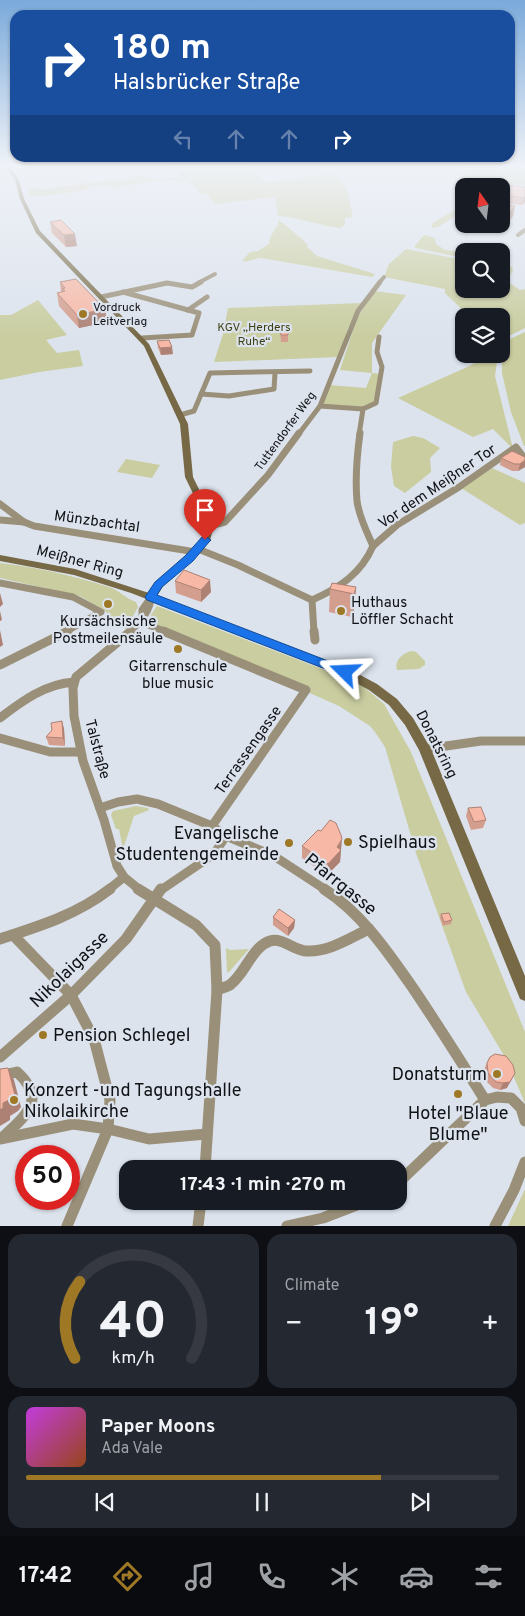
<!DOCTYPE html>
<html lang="en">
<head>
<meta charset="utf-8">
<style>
  body { margin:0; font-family:Overpass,sans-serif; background:#242831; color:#f1f3f6; height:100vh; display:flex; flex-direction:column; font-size:19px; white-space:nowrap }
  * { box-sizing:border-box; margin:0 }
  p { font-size:16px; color:#9ea1a6 }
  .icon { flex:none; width:28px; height:28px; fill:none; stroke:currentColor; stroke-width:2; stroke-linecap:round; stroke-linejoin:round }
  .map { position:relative; height:1226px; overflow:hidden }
  .panel { display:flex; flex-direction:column; gap:8px; padding:8px; background:#0d0f14; flex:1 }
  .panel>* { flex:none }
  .hud { position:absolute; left:10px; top:10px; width:505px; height:152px; border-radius:15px; box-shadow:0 1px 4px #0004; background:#1a4fa0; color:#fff; overflow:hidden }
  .needle { width:32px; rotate:346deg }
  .buttons { position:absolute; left:455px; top:178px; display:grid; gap:10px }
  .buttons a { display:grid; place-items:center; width:55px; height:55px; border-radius:10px; background:#171b24; box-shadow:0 1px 4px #0004; font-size:25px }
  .speed { position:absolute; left:15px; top:1145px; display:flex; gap:10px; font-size:25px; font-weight:700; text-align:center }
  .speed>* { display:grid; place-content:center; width:65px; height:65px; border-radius:50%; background:#171b24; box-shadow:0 1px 4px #0004; line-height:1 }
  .speed .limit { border:8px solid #d22; background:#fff; color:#111 }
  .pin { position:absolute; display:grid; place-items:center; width:42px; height:42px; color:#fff; margin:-51px -21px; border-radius:50% 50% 50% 0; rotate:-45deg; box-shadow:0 0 5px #0007 }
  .pin .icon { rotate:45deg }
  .me { position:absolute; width:55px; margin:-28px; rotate:291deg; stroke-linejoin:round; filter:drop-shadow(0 0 4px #0008) }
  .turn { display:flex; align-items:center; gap:18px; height:105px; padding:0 20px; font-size:22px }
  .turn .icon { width:65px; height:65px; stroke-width:2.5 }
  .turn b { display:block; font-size:35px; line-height:42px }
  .lanes { display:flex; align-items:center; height:48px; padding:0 20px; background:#0003; justify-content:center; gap:25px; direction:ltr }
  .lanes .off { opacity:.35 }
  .big { font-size:38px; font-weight:700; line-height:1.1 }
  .panel .widget { flex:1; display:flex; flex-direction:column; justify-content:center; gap:8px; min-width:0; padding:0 18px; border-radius:15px; background:#242831 }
  .panel .dial { align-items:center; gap:0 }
  .dial svg { height:130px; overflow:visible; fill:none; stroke:#363941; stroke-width:7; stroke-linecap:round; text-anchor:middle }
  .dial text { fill:#f1f3f6; stroke:none }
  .song { display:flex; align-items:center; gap:15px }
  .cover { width:60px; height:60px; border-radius:8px; background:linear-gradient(135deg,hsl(290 70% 55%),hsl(20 70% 35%)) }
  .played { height:5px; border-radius:2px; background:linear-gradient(90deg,#9f7826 75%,#363941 75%) }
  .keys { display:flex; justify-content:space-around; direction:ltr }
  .heat { display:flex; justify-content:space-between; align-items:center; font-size:28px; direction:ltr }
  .panel .tiles { flex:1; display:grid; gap:8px; grid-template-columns:1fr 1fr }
  .widget:last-child { grid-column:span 2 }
  .trip { position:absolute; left:119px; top:1160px; width:288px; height:50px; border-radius:15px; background:#171b24; box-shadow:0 1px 4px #0004; font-weight:700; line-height:50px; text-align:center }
  .tab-bar { display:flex; height:80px; justify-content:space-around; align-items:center; background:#090b0e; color:#9ea1a6 }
  .tab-bar .icon { width:35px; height:35px }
  .tab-bar .selected { color:#9f7826 }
  .tab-bar b { font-size:22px; color:#f1f3f6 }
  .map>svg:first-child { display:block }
  .green { fill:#c9cd9f }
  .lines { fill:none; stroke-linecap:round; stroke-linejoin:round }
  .street-far4 { stroke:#9a9079; stroke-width:4 }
  .street-far3 { stroke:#9a9079; stroke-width:5 }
  .street-far2 { stroke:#9a9079; stroke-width:7 }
  .street-far1 { stroke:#9a9079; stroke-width:9 }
  .street { stroke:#9a9079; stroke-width:11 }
  .secondary { fill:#776946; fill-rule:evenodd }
  .wall { fill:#d49e8f }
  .shaded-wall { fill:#ad8174 }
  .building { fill:#f7b8a6; stroke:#ad8174 }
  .route { fill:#1a73e8; stroke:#114b97 }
  .poi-dot { fill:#9f7826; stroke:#dce3ed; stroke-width:2 }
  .labels { text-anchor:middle; stroke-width:4.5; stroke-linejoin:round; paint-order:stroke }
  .far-poi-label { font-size:12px; fill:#101216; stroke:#dce3ed; text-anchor:start }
  .far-park-label { font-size:12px; fill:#3e4013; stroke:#dce3ed }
  .far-street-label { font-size:12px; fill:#101216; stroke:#dce3ed }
  .street-label { font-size:15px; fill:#101216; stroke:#dce3ed }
  .poi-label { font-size:15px; fill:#101216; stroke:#dce3ed }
  .near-poi-label { font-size:18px; fill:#101216; stroke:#dce3ed; text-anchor:start }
  .near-street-label { font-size:18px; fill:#101216; stroke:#dce3ed }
</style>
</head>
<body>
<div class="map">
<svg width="525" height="1226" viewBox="0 0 525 1226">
  <rect width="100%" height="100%" fill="#dce3ed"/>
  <g class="green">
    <path d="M170,167H250L264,181L269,182L330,174L340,179L347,189L353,217L345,218V224L341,228C319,226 299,217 278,216L275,197L215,204L206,194H200C197,190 194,185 190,183C172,175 130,186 110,188L109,186L88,187L87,190L43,196H39V194L31,197L28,187L43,189L141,176L158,179L183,177L176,171H170L172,169Z"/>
    <path d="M465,167H525V185L479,183L476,186H464V211L438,227L433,228L431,226L434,222C441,217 453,213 458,206C465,195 459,180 465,167Z"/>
    <path d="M279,220C289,228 299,236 308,245L307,247L317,256L375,274L372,277L261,258C254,258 248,263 242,261L250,252L258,251L269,244C269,235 277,229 279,220Z"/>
    <polygon points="424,235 435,238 436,244 445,250 464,252 464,258 416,248 414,247"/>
    <polygon points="406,249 464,260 464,289 501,289 501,265 512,267 513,270 507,281 520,290 525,289 525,328 501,340 501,316 469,316 445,293 445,289 384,277 389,264"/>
    <polygon points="374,291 406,295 372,343 372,373 381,374 376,403 363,409 320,406 329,385 366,388 372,373 340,370 357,318"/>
    <polygon points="38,300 67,335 46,340 57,353 79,350 83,366 39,372 0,380 0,315 11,315"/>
    <polygon points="362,303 348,328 339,357 214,362 223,334 228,308"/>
    <polygon points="525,332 525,446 524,446 511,412 502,373 502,346 506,341"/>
    <polygon points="492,354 498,354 495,376 513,449 493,429 473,437 398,398 465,368"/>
    <polygon points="413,436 423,438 440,448 430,458 431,472 405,493 394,486 391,467 393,442"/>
    <polygon points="126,459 160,465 152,478 117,472"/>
    <polygon points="492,468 525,483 525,523 520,525 461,488"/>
    <path d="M0,563C37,567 74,576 109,587C119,590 126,599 136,602L138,607L126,629L105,611L80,596L0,578Z"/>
    <polygon points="157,606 346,678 364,687 384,704 411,752 525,1032 525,1103 506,1059 466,992 416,853 385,747 375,732 370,726 339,706 147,621"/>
    <path d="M411,651L416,652L425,661V665L419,669L397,670C394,660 402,654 411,651Z"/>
    <polygon points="136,806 148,808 149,810 134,816 123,849 119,829 116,829 111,815 113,811"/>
    <polygon points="226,948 230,950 249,949 229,972 227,972"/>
    <polygon points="525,1189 525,1226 508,1226"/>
  </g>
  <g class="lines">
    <g class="street-far4">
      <polyline points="518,235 525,230"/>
      <polyline points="165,283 169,283"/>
      <polyline points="198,283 215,274"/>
      <polyline points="379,283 384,277"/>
    </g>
    <g class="street-far3">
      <polyline points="123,292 199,313 192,335 142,338"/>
      <polyline points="101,297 167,283 192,287 201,282"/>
      <polyline points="188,310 207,297"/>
      <polyline points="201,394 229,396 274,389 275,373"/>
      <polyline points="320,406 363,409"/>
      <polyline points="180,415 194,411 210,373 310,371"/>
      <polyline points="298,435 320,406 358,311 380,282"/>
      <polyline points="359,435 363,409 376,403 382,367 377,352 379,337"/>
    </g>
    <g class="street-far2">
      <polyline points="0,504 24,522 34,526 196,552"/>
      <polyline points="0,520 24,522"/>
      <polyline points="210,526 225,522 268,475 299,433"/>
      <polyline points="373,546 397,525 459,487 516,447 525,459"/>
      <polyline points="198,549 238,565 312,600 314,632"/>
      <polyline points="0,583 73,597 101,612 65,632"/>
      <path d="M312,600C339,588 361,574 373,546C367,532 359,517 357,501C355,479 357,455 360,433"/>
      <polyline points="142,617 142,610 151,597"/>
      <polyline points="139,621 166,632"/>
      <path d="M130,632C140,622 151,611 151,597"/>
    </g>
    <g class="street-far1">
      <polyline points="131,631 76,677 73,688 74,716 83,761 104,820 117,866 124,877 140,890"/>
      <polyline points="163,631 306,690 212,826"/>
      <polyline points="314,631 315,640"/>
      <polyline points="0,665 68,631"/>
      <path d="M0,718C22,701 45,684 74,682"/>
      <polyline points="0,738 50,752 80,752"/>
      <polyline points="425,749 481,741 525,741"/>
      <polyline points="100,808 118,802 137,799 158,804 212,826 226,836 274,856 326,890"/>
      <polyline points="108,890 124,877"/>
      <polyline points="161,890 214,854 226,836"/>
    </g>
    <g class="street">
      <polyline points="138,889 196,925 215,945 217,990 205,1169"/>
      <path d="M324,889C362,913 390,955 415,991C439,1027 462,1063 485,1100"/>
      <polyline points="13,935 71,995 94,1039 110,1100 108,1129 67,1226"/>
      <path d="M0,939C40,926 76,915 110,889"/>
      <path d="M217,990C221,988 228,987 231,984C246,972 252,947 270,941C283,937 294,951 307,951C329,952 350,938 369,929"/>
      <polyline points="0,1057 71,995 126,939 161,889"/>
      <path d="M0,1076L17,1072C48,1100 25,1116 2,1138"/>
      <polyline points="485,1100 497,1097 511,1098 521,1108 525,1121"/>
      <polyline points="0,1139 73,1124 108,1129 149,1139 207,1134"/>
      <polyline points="398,1183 485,1100"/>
      <polyline points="198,1226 201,1201"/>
      <polyline points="287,1226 323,1218 367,1201"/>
      <polyline points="495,1226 514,1190 525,1162"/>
    </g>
    <polygon class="secondary" points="6,167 10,167 19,180 24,199 40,231 149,344 188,424 193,477 212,516 214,526 210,540 201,551 165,583 157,596 349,669 377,684 397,699 413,718 431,749 525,976 525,1001 520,999 419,750 405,725 389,705 369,690 341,675 131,593 74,575 0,561 0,555 75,569 149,593 159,579 195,547 201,539 206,526 204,516 185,477 180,424 144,346 36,233 20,199 15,180"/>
  </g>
  <g class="wall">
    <polygon points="525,187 525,202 522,205 501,202 501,191"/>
    <polygon points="501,204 515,206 513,216 504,227 489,224 501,224"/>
    <polygon points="462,205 464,205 464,222 461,215"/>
    <polygon points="50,222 77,246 66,247 52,233"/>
    <polygon points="464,224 476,224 476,229 467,229"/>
    <polygon points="60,282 105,309 107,322 79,328 59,306 57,293 61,292"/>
    <polygon points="280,329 288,335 288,342 281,342"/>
    <polygon points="157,341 173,354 161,355 158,348"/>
    <polygon points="525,457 525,467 518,471 512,471 500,465 501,458"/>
    <polygon points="175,581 211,592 201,602 176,593"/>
    <polygon points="356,587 354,610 352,617 329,612 330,589"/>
    <polygon points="62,721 64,729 65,746 49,745 46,737"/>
    <polygon points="468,808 486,820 483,828 471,830 466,816"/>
    <polygon points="302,846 341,849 340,862 327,875 302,858"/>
    <polygon points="441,914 452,920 451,924 443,926 440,918"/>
    <polygon points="273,917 295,920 294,928 288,936 273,925"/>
    <polygon points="490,1057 507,1088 500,1090 493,1088 485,1080 484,1069"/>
  </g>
  <g class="shaded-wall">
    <polygon points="525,196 525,202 522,205 524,198"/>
    <polygon points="515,206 513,216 504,227 506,216"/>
    <polygon points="75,234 77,246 66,247 64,235"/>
    <polygon points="105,309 107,322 79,328 77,315"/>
    <polygon points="172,347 173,354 161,355 160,348"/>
    <polygon points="525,460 525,467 518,471 520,464"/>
    <polygon points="210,580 211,592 201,602 201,590"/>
    <polygon points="356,587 354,610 352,617 354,594"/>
    <polygon points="0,593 3,604 0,607"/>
    <polygon points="0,611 2,620 0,621"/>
    <polygon points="0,630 3,645 0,647"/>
    <polygon points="62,721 64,729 65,746 63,738"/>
    <polygon points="342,839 340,862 327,875 328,864"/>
    <polygon points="295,920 294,928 288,936 288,928"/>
    <polygon points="8,1068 14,1080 21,1107 18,1111 10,1116 10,1120 0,1126 0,1110 3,1103"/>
    <polygon points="515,1073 507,1088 500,1090 503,1083"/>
  </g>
  <g class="building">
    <polygon points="485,183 501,186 482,186"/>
    <polygon points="508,185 525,187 525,196 524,198 501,194 501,191"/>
    <polygon points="501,204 515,206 506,216 501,215"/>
    <polygon points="61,220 75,234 64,235 50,222"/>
    <polygon points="76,279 105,309 77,315 57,293 65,291 62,289 65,288 60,282"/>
    <polygon points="280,329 288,329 288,335 281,335"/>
    <polygon points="169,340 172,347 160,348 157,341"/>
    <polygon points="512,451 525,457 525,460 520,464 514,464 501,458"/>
    <polygon points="184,570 210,580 201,590 175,581"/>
    <polygon points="332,583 356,587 354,594 330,589"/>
    <polygon points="62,721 63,738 46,737 52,730 51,723"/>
    <polygon points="481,807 486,820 474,822 468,808"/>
    <polygon points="330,820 336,823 341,835 342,839 337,847 341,850 328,864 302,846 318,830 321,831"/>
    <polygon points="279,909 295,920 288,928 273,917"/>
    <polygon points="449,913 452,920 444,922 441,914"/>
    <polygon points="495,1054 506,1056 513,1065 515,1073 510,1082 503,1083 496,1082 488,1073 487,1063 490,1057"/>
    <polygon points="8,1068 15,1095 11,1099 3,1103 3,1108 0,1110 0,1069"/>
  </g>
  <linearGradient id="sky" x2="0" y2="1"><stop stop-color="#7baadb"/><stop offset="0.49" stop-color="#eff2f7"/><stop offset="1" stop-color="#eff2f7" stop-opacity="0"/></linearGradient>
  <rect width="525" height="338" fill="url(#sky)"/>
  <polygon class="route" points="205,536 211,540 209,542 193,561 162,587 157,595 349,669 351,672 349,675 341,675 147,600 145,597 155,582 185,556 202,537"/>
  <g class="poi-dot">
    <circle cx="83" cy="314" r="5"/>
    <circle cx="108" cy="604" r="5"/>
    <circle cx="341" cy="611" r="5"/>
    <circle cx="178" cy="649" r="5"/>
    <circle cx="348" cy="842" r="5"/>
    <circle cx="289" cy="843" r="5"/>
    <circle cx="43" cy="1035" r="5"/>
    <circle cx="497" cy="1074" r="5"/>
    <circle cx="458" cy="1094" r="5"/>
    <circle cx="14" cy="1100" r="5"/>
  </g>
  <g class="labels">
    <g class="far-poi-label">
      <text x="93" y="311">Vordruck<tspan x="93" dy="14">Leitverlag</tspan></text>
    </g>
    <g class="far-park-label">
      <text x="254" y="331">KGV „Herders<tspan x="254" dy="14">Ruhe“</tspan></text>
    </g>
    <g class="far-street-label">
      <text transform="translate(285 431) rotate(-54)" y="4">Tuttendorfer Weg</text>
    </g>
    <g class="street-label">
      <text transform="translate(437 486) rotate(-34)" y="5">Vor dem Meißner Tor</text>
      <text transform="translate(97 521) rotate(8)" y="5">Münzbachtal</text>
      <text transform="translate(80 561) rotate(15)" y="5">Meißner Ring</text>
      <text transform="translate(437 744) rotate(63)" y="5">Donatsring</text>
      <text transform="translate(98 749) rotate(75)" y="5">Talstraße</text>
      <text transform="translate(248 750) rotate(-55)" y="5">Terrassengasse</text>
    </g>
    <g class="poi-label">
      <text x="351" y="607" text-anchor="start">Huthaus<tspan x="351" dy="17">Löffler Schacht</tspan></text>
      <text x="108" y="626">Kursächsische<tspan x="108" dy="17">Postmeilensäule</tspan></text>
      <text x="178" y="671">Gitarrenschule<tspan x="178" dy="17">blue music</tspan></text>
    </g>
    <g class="near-poi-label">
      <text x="279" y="839" text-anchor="end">Evangelische<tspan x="279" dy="21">Studentengemeinde</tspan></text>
      <text x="358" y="848">Spielhaus</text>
      <text x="53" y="1041">Pension Schlegel</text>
      <text x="487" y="1080" text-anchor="end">Donatsturm</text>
      <text x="24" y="1096">Konzert -und Tagungshalle<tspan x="24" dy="21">Nikolaikirche</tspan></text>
      <text x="458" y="1119" text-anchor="middle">Hotel "Blaue<tspan x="458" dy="21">Blume"</tspan></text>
    </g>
    <g class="near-street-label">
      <text transform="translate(341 884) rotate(39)" y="6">Pfarrgasse</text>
      <text transform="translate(69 969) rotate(-44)" y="6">Nikolaigasse</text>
    </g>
  </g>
</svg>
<div class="buttons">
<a><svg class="needle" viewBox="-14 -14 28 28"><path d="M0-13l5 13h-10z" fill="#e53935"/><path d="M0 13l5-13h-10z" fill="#9ea1a6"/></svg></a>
<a><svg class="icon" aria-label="search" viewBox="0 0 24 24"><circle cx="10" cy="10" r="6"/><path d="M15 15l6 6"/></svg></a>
<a><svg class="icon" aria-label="layers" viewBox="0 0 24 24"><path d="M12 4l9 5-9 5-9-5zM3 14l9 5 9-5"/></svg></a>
</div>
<div class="speed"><div class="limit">50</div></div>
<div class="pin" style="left:205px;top:540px;background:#d93025"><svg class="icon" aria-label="arrive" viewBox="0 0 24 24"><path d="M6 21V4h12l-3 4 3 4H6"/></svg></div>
<svg class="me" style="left:345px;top:672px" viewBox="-20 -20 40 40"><path d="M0-17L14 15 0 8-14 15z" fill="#1a73e8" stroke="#fff" stroke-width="4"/></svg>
<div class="trip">17:43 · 1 min · 270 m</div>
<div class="hud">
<div class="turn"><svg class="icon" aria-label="right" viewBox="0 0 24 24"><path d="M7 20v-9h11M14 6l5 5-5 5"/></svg><div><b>180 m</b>Halsbrücker Straße</div></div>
<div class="lanes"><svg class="icon off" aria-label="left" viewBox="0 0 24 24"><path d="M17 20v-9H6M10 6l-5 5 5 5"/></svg><svg class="icon off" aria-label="ahead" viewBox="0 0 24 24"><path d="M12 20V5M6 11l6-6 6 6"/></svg><svg class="icon off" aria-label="ahead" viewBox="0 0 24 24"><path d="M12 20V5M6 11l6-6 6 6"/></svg><svg class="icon" aria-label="right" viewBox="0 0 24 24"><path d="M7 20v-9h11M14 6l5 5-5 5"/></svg></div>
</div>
</div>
<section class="panel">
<div class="tiles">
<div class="widget dial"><svg viewBox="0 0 100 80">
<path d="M14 69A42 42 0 1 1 86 69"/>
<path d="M14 69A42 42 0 0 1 17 22" stroke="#9f7826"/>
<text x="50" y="56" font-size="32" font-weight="700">40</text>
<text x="50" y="72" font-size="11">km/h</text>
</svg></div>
<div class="widget"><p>Climate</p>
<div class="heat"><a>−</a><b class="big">19°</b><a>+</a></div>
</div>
<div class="widget">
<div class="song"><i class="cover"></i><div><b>Paper Moons</b><p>Ada Vale</p></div></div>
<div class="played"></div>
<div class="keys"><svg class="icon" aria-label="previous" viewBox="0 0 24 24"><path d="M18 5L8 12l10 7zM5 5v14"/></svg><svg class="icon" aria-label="pause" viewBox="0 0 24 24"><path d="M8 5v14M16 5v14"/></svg><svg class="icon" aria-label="next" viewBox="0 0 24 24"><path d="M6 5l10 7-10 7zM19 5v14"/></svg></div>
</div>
</div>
</section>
<nav class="tab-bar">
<b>17:42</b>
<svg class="icon selected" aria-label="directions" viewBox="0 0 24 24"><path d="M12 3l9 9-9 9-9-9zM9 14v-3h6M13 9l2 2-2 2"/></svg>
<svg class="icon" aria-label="music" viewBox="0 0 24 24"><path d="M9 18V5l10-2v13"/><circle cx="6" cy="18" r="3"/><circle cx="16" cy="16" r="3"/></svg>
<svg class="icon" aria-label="phone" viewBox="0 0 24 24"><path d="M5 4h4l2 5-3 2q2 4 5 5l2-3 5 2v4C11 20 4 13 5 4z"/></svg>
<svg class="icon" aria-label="climate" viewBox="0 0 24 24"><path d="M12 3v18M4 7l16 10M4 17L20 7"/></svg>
<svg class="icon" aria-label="car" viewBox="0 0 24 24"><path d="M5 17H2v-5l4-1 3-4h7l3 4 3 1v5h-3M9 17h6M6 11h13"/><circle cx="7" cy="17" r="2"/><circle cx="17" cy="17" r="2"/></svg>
<svg class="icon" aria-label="filters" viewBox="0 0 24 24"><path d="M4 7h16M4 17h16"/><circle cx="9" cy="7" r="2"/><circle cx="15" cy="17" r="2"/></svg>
</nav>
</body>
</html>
